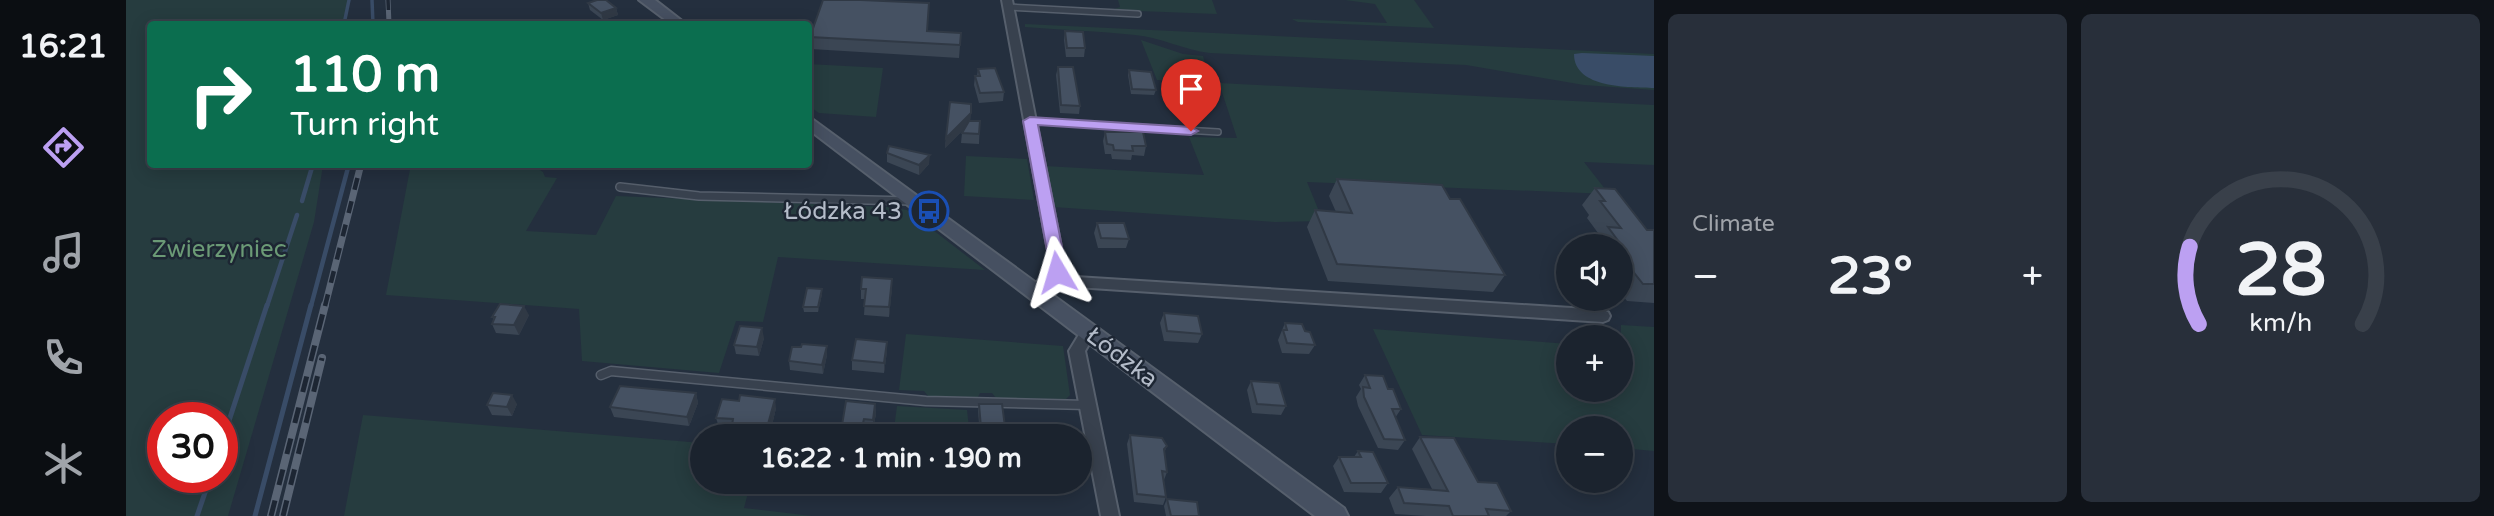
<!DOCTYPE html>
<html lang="en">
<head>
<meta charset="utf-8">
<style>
  body { margin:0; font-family:"Varela Round",sans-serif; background:#282f3a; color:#f1f3f6; height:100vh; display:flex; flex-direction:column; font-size:26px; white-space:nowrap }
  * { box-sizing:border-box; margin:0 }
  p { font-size:23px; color:#a0a4aa }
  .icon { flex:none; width:38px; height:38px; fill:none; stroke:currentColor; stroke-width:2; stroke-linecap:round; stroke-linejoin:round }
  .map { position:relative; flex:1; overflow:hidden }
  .side { display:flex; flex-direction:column; gap:14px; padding:14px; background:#0f1319; width:840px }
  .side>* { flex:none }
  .guide { position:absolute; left:21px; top:21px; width:665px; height:147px; border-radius:7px; box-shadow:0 4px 18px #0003,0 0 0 2px #39404a; background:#0b6e4f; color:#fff; overflow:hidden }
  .fabs { position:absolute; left:1430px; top:234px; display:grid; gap:14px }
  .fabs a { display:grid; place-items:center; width:77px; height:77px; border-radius:50%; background:#1b232e; box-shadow:0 4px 18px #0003,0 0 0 2px #39404a; font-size:35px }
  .speed { position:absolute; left:21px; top:402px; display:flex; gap:14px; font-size:35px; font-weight:700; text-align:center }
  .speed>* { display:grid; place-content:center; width:91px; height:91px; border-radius:50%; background:#1b232e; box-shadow:0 4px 18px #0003,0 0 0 2px #39404a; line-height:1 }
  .speed .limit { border:10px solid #d22; background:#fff; color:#111 }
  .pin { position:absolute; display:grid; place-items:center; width:60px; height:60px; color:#fff; margin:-72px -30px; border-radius:50% 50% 50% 0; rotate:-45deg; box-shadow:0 0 7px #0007 }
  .pin .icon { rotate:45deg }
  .me { position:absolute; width:77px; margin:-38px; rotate:353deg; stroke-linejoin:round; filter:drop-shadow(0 0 5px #0008) }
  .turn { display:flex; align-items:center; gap:24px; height:147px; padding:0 28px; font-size:32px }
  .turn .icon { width:91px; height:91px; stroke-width:2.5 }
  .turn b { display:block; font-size:49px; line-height:60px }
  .big { font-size:52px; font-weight:700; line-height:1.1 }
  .side .widget { flex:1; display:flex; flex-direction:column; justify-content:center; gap:10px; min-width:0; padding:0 24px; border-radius:10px; background:#282f3a }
  .side .dial { align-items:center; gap:0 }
  .dial svg { height:182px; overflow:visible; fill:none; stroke:#39404a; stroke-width:7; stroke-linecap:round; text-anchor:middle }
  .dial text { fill:#f1f3f6; stroke:none }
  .heat { display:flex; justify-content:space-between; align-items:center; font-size:38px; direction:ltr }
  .side .tiles { flex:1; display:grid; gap:14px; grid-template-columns:repeat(2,1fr) }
  .trip { position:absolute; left:564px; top:424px; width:402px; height:70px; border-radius:35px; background:#1b232e; box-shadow:0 4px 18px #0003,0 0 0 2px #39404a; font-weight:700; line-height:70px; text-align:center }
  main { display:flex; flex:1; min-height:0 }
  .tab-bar { display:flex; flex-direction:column; width:126px; justify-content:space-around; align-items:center; background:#0b0e12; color:#a0a4aa }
  .tab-bar .icon { width:49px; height:49px }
  .tab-bar .active { color:#bca0f2 }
  .tab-bar b { font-size:32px; color:#f1f3f6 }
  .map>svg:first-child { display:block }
  .green { fill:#263c3f; fill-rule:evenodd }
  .water { fill:#394c67 }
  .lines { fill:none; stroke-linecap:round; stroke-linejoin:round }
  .stream-far2 { stroke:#394c67; stroke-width:3.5 }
  .stream-far1 { stroke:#394c67; stroke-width:4.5 }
  .stream { stroke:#394c67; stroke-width:5 }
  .service-far2-casing { stroke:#565f6c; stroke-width:8 }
  .service-far1-casing { stroke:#565f6c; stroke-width:10 }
  .service-casing { stroke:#565f6c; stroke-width:11 }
  .minor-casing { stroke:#565f6c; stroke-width:4 }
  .secondary-casing { stroke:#565f6c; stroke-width:4 }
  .service-far2 { stroke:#38414e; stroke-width:5 }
  .service-far1 { stroke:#38414e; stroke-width:7 }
  .service { stroke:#38414e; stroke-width:8 }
  .minor { fill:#38414e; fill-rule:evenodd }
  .secondary { fill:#465061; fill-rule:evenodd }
  .rail-far2-casing { stroke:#5a6575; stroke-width:5 }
  .rail-far1-casing { stroke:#5a6575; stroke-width:7 }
  .rail-casing { stroke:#5a6575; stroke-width:8 }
  .rail-far2 { stroke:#1d2633; stroke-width:3.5; stroke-dasharray:10; stroke-linecap:butt }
  .rail-far1 { stroke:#1d2633; stroke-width:4.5; stroke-dasharray:12; stroke-linecap:butt }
  .rail { stroke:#1d2633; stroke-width:5; stroke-dasharray:16; stroke-linecap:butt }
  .wall { fill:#3b4654 }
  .shaded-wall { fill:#303945 }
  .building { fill:#455162; stroke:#303945; stroke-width:2 }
  .route { fill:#bca0f2; stroke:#7a689d; stroke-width:2 }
  .labels { text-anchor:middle; stroke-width:5; stroke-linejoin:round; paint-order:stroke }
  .poi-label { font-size:24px; fill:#b4bcc9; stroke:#1d2633; text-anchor:end }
  .park-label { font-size:24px; fill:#6b9a76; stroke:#1d2633 }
  .street-label { font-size:24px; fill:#b4bcc9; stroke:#1d2633 }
</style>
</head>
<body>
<main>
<nav class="tab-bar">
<b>16:21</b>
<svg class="icon active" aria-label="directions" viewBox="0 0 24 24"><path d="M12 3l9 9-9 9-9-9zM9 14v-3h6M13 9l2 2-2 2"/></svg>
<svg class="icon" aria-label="music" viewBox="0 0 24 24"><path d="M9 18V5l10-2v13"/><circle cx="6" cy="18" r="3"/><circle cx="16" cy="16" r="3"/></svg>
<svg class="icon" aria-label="phone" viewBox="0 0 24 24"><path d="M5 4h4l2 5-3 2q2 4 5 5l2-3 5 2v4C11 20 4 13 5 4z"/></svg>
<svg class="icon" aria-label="climate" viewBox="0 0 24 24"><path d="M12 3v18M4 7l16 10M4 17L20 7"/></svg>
</nav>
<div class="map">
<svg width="1528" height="516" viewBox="0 0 1528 516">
  <rect width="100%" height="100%" fill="#242f3e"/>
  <g class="green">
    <path d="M0,0H224L220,24H24V164L197,165L188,222L102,516H0ZM37,418H96V478H37Z"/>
    <polygon points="992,0 1086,0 1091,14 986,10 994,7"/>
    <polygon points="1219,0 1288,0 1308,28 1172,22 1166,19 1261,23 1249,4"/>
    <path d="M899,24L1528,54V90L1458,85L1340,65L1084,53C1058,50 1034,37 1009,35C973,31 936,30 899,27Z"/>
    <polygon points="1015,40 1057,54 1077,56 1080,67 1074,74 1074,82 1031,80"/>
    <polygon points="682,64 757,68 750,117 693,113 683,106"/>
    <polygon points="1093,83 1528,105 1528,165 1458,162 1483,194 1181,182 1197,221 1149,222 927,207 919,166 1078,175 1063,137 1111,138"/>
    <polygon points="840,156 901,159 908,200 838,196"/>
    <polygon points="285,164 406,165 417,172 419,177 431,178 400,231 470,235 490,196 761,207 781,210 859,270 652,257 637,322 610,321 593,373 456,361 453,309 260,295"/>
    <polygon points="1495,325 1528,327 1528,451 1495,448 1494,429 1442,429 1442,444 1296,435 1247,329 1442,344 1442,390 1494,390"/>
    <polygon points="780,334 937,346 944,395 940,399 870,398 866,393 854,393 852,397 802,396 798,391 773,390"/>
    <polygon points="771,406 841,410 844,436 767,436"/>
    <polygon points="237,415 576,443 576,481 625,481 618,508 686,516 218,516"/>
  </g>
  <path class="water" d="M1456,53L1528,56V88C1504,87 1448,89 1448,54Z"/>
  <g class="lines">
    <g class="stream-far2">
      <polyline points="246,0 247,24"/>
      <polyline points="218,24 223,0"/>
    </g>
    <g class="stream-far1">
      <polyline points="176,201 187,164"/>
      <polyline points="141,306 171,215"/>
      <polyline points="185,306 223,164"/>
    </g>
    <g class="stream">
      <polyline points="96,442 141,305"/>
      <polyline points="71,516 84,478"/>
      <polyline points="129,516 185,305"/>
    </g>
    <defs>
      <g id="service-far2">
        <polyline points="882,7 1012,14"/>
        <polyline points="904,121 1092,132"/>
      </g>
      <polyline id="service-far1" points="494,187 573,196 785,201"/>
      <polyline id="service" points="475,375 485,371 800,401 961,405"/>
      <g id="minor">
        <path d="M876,0H886L939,267L936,273L950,277L1477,310L1482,312L1484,316L1482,320L1477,322L950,287L930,282L914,295H904L902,291C908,281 920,278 925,267Z"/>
        <polygon points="962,326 967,328 970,332 959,351 993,516 975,516 943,351 957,328"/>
      </g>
      <g id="secondary">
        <polygon points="513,0 529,0 560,24 545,24"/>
        <polygon points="682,116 1218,508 1222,516 1189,516 682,129"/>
      </g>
    </defs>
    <use href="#service-far2" class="service-far2-casing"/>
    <use href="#service-far1" class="service-far1-casing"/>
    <use href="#service" class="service-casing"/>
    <use href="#minor" class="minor-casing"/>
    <use href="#secondary" class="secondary-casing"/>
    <use href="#service-far2" class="service-far2"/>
    <use href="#service-far1" class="service-far1"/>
    <use href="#service" class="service"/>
    <use href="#minor" class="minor"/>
    <use href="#secondary" class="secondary"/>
    <defs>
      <polyline id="rail-far2" points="262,0 263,24"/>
      <polyline id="rail-far1" points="199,306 235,164"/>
      <g id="rail">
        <polyline points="145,516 199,305"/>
        <polyline points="157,516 196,358"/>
      </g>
    </defs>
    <use href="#rail-far2" class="rail-far2-casing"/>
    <use href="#rail-far1" class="rail-far1-casing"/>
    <use href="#rail" class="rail-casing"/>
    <use href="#rail-far2" class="rail-far2"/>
    <use href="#rail-far1" class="rail-far1"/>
    <use href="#rail" class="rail"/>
  </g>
  <g class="wall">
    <polygon points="462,3 490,8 492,15 477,20 464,10"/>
    <polygon points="803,3 801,31 835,33 833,58 685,49 684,37"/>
    <polygon points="939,31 959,48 958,57 940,57 938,40"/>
    <polygon points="932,67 954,106 953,114 934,113 930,75"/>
    <polygon points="852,69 878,92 877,101 853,103 848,85 849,76 851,76"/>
    <polygon points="1003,70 1030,90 1028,95 1005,94 1002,75"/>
    <polygon points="845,104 844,121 854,121 853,144 835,143 836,133 839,128 819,148 820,138"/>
    <polygon points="979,132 1020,146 1018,156 1006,155 1005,160 986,159 985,154 979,154 977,141"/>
    <polygon points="761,153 803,164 793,175 761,162"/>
    <polygon points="406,164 500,164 497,170"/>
    <polygon points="1211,179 1324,199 1379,275 1367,292 1202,281 1181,227 1189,210 1210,212 1203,196"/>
    <polygon points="1469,188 1521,230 1528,230 1528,303 1501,301 1494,292 1494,247 1450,247 1456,239 1472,240 1475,237 1461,218 1463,215 1456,205"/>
    <polygon points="971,223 1003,239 1000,248 972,248 968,233"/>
    <polygon points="766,288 763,317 738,315 739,299 735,299 735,289"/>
    <polygon points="696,289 696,294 692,312 678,312 677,307"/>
    <polygon points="1038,313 1076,334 1072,343 1038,341 1034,323"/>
    <polygon points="403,315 393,335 370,333 366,324 368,320 366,317"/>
    <polygon points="1159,323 1179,331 1189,345 1183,354 1156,353 1152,340"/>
    <polygon points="638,338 633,356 610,354 608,345"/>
    <polygon points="761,342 761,351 758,373 726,370 726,360"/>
    <polygon points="701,355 697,374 664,370 663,361"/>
    <polygon points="1239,375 1262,389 1275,409 1269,418 1279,440 1272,450 1252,448 1232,406 1230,397 1235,389 1233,385"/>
    <polygon points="1125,381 1160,406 1155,415 1126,413 1121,390"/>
    <polygon points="570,393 572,403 563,426 488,417 484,407"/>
    <polygon points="391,404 386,416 366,415 361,405"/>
    <polygon points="749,404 750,414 747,429 738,429 737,436 716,435 716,425"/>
    <polygon points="853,404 880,434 887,436 854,435 852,411"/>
    <polygon points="650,408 644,434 608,434 607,428 593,427 590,418"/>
    <polygon points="1004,435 1041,446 1038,453 1041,472 1038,480 1040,497 1037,505 1008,502 1001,444"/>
    <polygon points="1294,437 1352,482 1385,511 1380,516 1300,516 1269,514 1263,498 1272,487 1306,489 1286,449"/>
    <polygon points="1232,451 1262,483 1255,493 1218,492 1207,466 1213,457 1228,457"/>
    <polygon points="1041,499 1073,516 1040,516 1038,506"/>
  </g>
  <g class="shaded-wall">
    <polygon points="490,8 492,15 477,20 475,13"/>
    <polygon points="845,113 844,123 819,148 820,138"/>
    <polygon points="804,155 803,164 793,175 793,165"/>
    <polygon points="766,279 766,288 763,317 763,307"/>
    <polygon points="696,289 696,294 692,312 692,307"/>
    <polygon points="398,306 403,315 393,335 388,325"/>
    <polygon points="636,328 638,338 633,356 631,347"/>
    <polygon points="761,342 761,351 758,373 758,363"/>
    <polygon points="701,346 701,355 697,374 696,365"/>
    <polygon points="570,393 572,403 563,426 561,417"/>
    <polygon points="386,395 391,404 386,416 381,407"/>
    <polygon points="649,399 650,408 644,434 642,424"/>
    <polygon points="749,404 750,414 747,429 747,420"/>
  </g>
  <g class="building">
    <polygon points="471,0 480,0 490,8 475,13 462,3"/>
    <polygon points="697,0 735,0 803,3 801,31 835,33 834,45 684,37"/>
    <polygon points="939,31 957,32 959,48 941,48"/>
    <polygon points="932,67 947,67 954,106 935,105"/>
    <polygon points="869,68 878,92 854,93 849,76 854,76 852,69"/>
    <polygon points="1003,70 1025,72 1030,90 1006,89"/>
    <polygon points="824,102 845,104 845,113 820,138"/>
    <polygon points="843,121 854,121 853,134 836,133"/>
    <polygon points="979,132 1017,132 1020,146 1006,146 1007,151 988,150 987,145 981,144"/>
    <polygon points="763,146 804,155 793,165 761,153"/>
    <polygon points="1211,179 1316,185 1324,199 1334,199 1379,275 1211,264 1189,210 1226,213"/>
    <polygon points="1469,188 1489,189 1521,230 1528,230 1528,284 1517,284 1494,255 1494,247 1462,247 1456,239 1493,242 1482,227 1495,228 1474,201 1479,201"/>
    <polygon points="971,223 998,223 1003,239 975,238"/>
    <polygon points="736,277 766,279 763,307 738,306 740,289 735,289"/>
    <polygon points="681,288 696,289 692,307 677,307"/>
    <polygon points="374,304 398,306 388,325 366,324 369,317 366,317"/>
    <polygon points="1038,313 1072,316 1076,334 1041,331"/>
    <polygon points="1159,323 1176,324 1179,331 1184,332 1189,345 1161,343 1157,330 1161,330"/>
    <polygon points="614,326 636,328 631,347 608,345"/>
    <polygon points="730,339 761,342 758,363 726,360"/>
    <polygon points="676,344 701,346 696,365 663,361 666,347 675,347"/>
    <polygon points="1239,375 1257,376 1262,389 1267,389 1275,409 1266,409 1279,440 1258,439 1238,397 1237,387 1244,388"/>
    <polygon points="1125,381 1153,383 1160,406 1131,404"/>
    <polygon points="494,386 570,393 561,417 484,407"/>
    <polygon points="367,393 386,395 381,407 361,405"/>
    <polygon points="614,395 649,399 642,424 606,425 607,419 590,418 596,399 613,401"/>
    <polygon points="720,401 749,404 747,420 738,419 736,427 716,425"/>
    <polygon points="853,404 876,404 880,434 887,434 887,436 861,436 860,428 855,428"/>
    <polygon points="911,426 932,426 934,436 912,436"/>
    <polygon points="1004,435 1036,438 1041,446 1038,449 1041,472 1036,471 1040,497 1011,494"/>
    <polygon points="1294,437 1328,438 1352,482 1371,483 1385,511 1360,509 1363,516 1327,516 1323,506 1278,503 1272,487 1322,491"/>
    <polygon points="1232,451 1247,452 1262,483 1225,483 1213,457 1235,457"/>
    <polygon points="1041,499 1071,502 1073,516 1045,516"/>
  </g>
  <polygon class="route" points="904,117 1065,127 1072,131 1065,135 912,125 940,267 937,276 931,278 923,272 924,267 897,121"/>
  <defs>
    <symbol id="bus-ring" viewBox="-11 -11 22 22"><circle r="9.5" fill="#1d2633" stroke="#1a4fb4" stroke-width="1.5"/><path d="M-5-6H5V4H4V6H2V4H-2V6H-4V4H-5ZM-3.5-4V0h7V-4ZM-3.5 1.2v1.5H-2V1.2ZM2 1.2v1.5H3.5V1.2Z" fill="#1a4fb4"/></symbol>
  </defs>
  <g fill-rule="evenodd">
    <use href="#bus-ring" x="781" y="189" width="44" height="44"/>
  </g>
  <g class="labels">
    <g class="poi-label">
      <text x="776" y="219">Łódzka 43</text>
    </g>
    <g class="park-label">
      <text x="93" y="257">Zwierzyniec</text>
    </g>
    <g class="street-label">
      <text transform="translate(996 357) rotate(37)" y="8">Łódzka</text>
    </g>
  </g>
</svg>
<div class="fabs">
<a><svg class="icon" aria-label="sound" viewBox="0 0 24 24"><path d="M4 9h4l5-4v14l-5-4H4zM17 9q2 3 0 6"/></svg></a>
<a>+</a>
<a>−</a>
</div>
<div class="speed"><div class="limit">30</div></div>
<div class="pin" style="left:1065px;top:131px;background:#d93025"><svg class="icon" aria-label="arrive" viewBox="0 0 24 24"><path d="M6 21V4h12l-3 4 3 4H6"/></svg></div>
<svg class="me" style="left:931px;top:272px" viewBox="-20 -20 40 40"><path d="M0-17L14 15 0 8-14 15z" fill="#bca0f2" stroke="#fff" stroke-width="4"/></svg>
<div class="trip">16:22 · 1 min · 190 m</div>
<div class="guide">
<div class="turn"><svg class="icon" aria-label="right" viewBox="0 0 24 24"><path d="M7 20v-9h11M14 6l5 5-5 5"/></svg><div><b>110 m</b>Turn right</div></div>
</div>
</div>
<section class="side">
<div class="tiles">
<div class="widget"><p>Climate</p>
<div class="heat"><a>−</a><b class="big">23°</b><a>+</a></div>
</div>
<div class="widget dial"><svg viewBox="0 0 100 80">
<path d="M14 69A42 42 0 1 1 86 69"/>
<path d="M14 69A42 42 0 0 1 10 35" stroke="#bca0f2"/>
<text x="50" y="56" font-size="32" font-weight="700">28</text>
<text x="50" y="72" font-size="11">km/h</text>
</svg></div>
</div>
</section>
</main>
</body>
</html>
